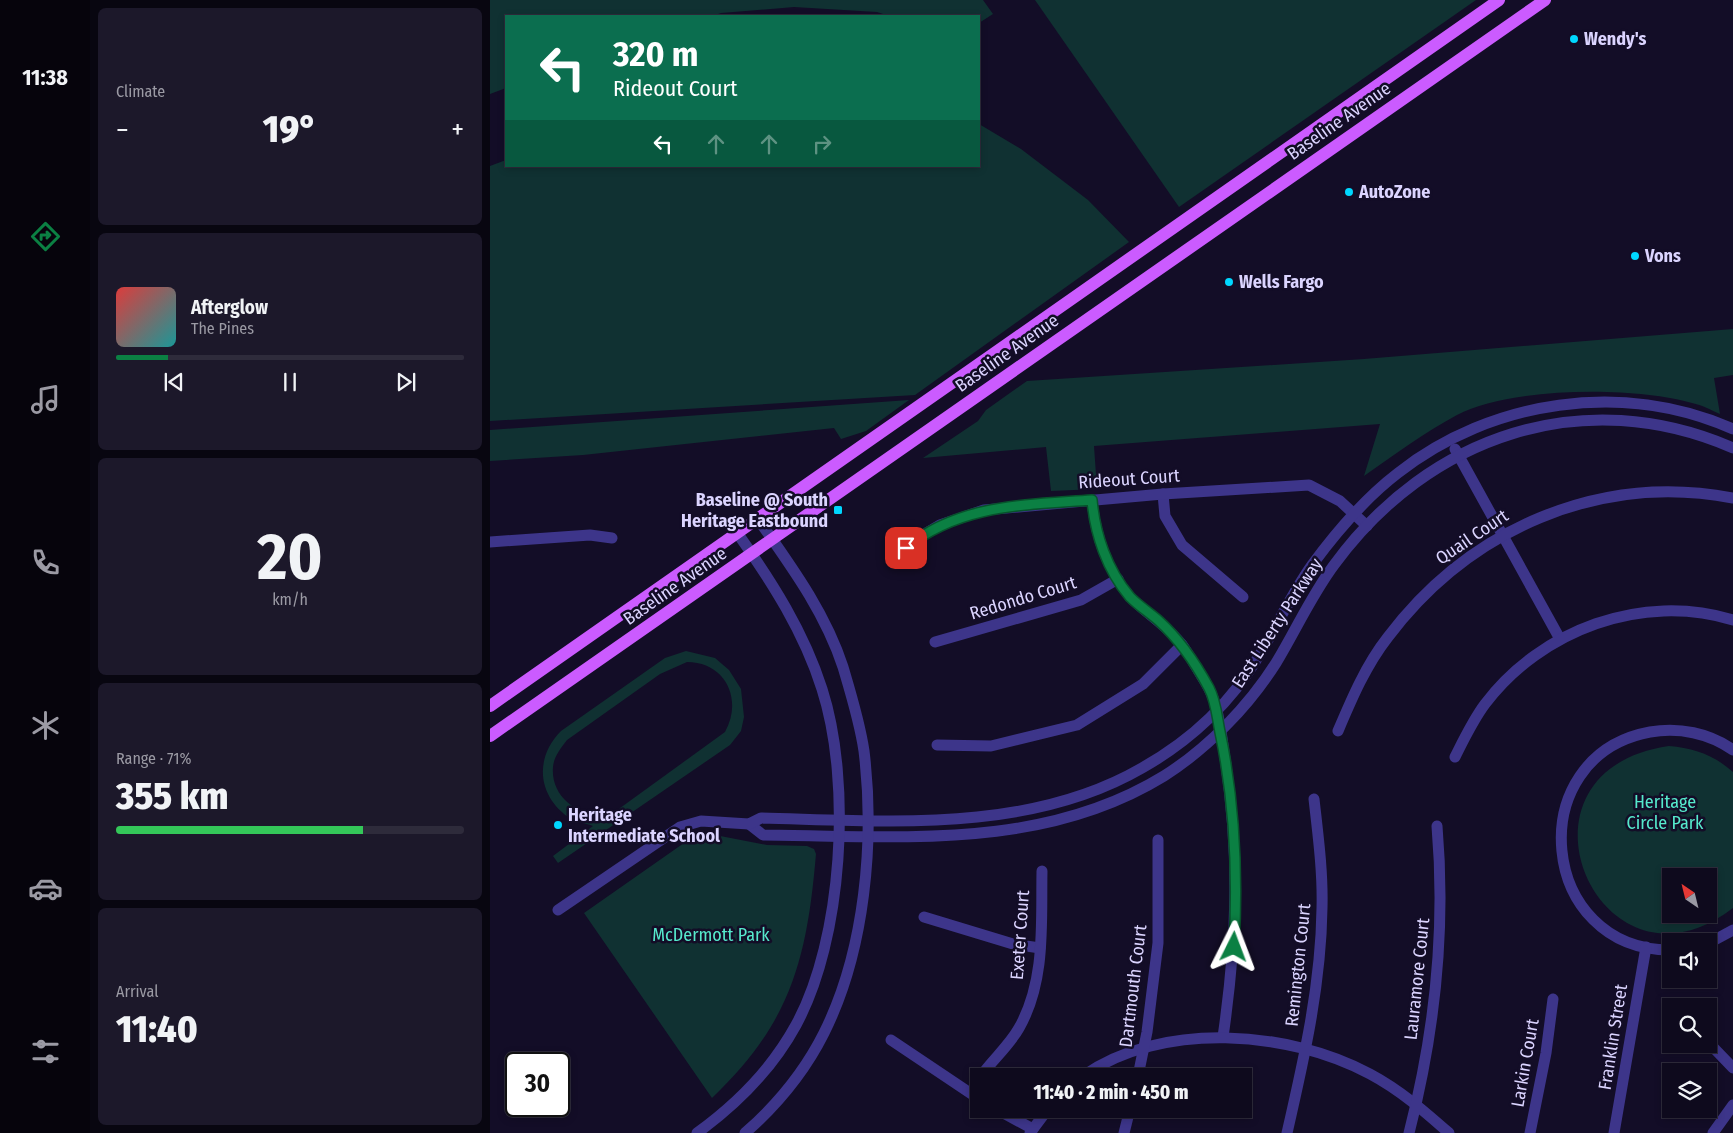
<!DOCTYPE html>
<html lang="en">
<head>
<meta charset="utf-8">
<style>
  body { margin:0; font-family:"Fira Sans Condensed",sans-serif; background:#1c182a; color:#f1f3f6; height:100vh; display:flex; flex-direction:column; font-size:19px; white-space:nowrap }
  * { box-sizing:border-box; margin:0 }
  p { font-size:16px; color:#9b9aa4 }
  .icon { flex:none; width:28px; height:28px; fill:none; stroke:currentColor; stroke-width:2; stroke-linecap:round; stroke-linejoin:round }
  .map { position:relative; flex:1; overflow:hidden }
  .details { display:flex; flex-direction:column; gap:8px; padding:8px; background:#080610; width:400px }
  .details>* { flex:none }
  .banner { position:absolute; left:15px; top:15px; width:475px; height:152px; border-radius:0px; box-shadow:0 2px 8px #0003,0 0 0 1px #2e2b3b; background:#0b6e4f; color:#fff; overflow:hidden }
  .needle { width:32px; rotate:325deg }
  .tools { position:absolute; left:1172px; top:868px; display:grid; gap:10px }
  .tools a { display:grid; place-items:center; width:55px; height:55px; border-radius:0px; background:#0e0a1d; box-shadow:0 2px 8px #0003,0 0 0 1px #2e2b3b; font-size:25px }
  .speed { position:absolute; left:15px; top:1052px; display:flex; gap:10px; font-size:25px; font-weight:700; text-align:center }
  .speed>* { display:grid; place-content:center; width:65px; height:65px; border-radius:50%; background:#0e0a1d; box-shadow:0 2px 8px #0003,0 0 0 1px #2e2b3b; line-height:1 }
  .speed .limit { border:2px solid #111; border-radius:8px; background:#fff; color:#111 }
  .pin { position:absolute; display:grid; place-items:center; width:42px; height:42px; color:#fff; margin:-21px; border-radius:10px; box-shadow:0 2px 8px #0006 }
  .me { position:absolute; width:55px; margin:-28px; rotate:3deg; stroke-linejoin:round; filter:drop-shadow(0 0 4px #0008) }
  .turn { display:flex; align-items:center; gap:18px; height:105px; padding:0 25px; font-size:22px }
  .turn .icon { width:65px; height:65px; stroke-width:2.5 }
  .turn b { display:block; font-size:35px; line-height:42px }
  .lanes { display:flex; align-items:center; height:48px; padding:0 25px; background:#0003; justify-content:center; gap:25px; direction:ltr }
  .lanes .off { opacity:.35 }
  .big { font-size:38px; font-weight:800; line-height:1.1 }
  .details .card { flex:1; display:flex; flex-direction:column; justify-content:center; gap:8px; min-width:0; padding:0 18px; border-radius:8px; background:#1c182a }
  .details .dial { align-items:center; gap:0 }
  .dial b { font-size:65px; line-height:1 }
  .song { display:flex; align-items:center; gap:15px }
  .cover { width:60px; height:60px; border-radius:8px; background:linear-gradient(135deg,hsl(0 70% 55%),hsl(180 70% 35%)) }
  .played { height:5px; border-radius:2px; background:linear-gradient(90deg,#0b8043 15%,#2e2b3b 15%) }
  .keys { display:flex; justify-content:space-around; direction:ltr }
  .heat { display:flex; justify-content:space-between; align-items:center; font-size:28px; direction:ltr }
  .charge { height:8px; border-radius:4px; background:linear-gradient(90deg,#34c759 71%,#2e2b3b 0) }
  .trip { position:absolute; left:480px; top:1068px; width:282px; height:50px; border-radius:0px; background:#0e0a1d; box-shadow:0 2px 8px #0003,0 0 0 1px #2e2b3b; font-weight:800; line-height:50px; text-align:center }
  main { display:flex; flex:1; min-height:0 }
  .tabs { display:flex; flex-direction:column; width:90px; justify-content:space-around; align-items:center; background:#06040c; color:#9b9aa4 }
  .tabs .icon { width:35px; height:35px }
  .tabs .current { color:#0b8043 }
  .tabs b { font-size:22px; color:#f1f3f6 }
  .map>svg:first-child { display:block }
  .green { fill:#103132; fill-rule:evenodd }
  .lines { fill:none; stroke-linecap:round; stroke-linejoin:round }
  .minor { stroke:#3d358a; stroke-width:11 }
  .major { stroke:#cb5bff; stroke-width:12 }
  .route-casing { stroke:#07532c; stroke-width:12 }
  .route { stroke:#0b8043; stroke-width:9 }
  .poi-dot { fill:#00d7ff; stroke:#130d27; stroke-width:2 }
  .labels { text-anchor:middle; stroke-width:5; stroke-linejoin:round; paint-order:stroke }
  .poi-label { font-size:18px; font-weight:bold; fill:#dbd4ff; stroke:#130d27; text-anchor:start }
  .street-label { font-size:18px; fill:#dbd4ff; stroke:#130d27 }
  .park-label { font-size:18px; fill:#56e9cc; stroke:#130d27 }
</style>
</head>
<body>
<main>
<nav class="tabs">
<b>11:38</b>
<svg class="icon current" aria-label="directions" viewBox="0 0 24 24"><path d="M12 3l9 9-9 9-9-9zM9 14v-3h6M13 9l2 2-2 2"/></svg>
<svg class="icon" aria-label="music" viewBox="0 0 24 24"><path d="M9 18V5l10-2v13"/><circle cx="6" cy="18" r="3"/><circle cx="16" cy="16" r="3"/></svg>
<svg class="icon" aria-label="phone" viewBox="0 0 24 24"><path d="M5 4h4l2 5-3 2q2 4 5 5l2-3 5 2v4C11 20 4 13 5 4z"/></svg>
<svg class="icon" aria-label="climate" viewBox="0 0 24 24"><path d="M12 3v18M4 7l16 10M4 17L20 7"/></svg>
<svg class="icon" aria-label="car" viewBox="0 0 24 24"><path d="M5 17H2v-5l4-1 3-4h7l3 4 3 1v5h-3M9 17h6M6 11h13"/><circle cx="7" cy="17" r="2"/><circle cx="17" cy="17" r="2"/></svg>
<svg class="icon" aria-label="filters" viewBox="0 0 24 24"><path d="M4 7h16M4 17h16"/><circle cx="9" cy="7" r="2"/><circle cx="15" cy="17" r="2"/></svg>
</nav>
<section class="details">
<div class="card"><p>Climate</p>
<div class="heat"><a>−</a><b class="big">19°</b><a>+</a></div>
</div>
<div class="card">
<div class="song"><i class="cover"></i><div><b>Afterglow</b><p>The Pines</p></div></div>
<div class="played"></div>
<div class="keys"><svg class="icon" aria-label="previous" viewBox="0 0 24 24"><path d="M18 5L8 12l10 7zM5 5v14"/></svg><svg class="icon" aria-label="pause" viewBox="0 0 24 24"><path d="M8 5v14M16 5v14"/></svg><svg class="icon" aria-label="next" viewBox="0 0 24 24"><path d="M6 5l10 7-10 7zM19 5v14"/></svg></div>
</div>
<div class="card dial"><b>20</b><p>km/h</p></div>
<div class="card"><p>Range · 71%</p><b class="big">355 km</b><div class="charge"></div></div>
<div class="card"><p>Arrival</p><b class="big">11:40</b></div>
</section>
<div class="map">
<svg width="1243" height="1133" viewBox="0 0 1243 1133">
  <rect width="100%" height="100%" fill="#130d27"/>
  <g class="green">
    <polygon points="0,0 493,0 503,14 489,23 489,16 399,16 387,12 304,7 231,13 223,16 16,16 16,88 0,94"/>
    <polygon points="545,0 986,0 689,207"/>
    <polygon points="489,124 531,149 598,200 639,242 425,395 0,421 0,166 16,160 16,166 489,166"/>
    <path d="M1243,329V375L1224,378L1230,414C1221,410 1212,405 1202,403C1144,386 1020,387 967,415C935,432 904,455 874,476L890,424L604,446L607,489L561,491L556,447L433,458L488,421L496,410L537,381L874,359Z"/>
    <polygon points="419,400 376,431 351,439 344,428 93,455 0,461 0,430"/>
    <path d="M196,651L225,658L239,670L251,689L254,717L251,731L240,745L68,863L63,856L103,826C96,823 88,823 81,819C47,797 44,758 71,731L175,658ZM197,662C236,662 253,700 235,732L126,811C97,823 60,801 63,767C64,756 71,748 77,740L170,674Z"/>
    <path d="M1179,746C1204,748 1224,755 1243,772V908C1110,1011 1005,771 1179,746ZM1181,876H1219V914H1181Z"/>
    <path d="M220,834L277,845L317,846L324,849L326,854C317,959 301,1023 222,1098L94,913L204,836Z"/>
  </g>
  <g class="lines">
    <g class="minor">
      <polyline points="965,449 1070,639"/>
      <polyline points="673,494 675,516 692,545 753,597"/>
      <path d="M602,500C605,534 617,570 640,597C657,614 678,626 693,646C701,658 709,672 717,685C729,705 731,734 735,758C750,856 747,939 733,1037"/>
      <polyline points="0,542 100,535 122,538"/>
      <polyline points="406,559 428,538 450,525 494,510 673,494 819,485 850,501 877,526"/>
      <polyline points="445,642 591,600 628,579"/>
      <path d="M848,731C862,698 876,665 898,637C979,530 1108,472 1243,498"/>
      <polyline points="447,745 501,746 587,725 653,684 692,645"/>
      <path d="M965,757C974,739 983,720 995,704C1051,630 1152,592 1243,620"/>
      <path d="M259,824L273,835C410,836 552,851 674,776C718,748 758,707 786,663C806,630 821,596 844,565C939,435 1094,383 1243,448"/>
      <path d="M68,910L190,827L211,821L259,824L271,818C397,821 538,834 652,768C700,741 742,702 770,654C788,624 802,593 822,565C847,531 874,499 908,473C1001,400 1133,380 1243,429"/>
      <polyline points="434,917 523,944 550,948"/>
      <polyline points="1219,943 1243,930"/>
      <path d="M1181,950C1048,951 1030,756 1160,732C1189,727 1219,733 1243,750"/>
      <polyline points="401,1040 489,1099"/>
      <polyline points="1219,1043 1243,1068"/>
      <path d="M491,1076C503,1059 519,1046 529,1028C556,981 551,923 552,871"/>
      <path d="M593,1076C672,1021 798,1030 880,1074C910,1090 934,1111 959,1133"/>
      <polyline points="648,1076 657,1032 668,943 668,840"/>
      <polyline points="506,1109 543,1129"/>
      <path d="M207,1133C247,1104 282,1069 306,1025C353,939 362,782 332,689C314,632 282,582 248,534"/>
      <path d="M255,1133C287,1105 315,1071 334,1033C375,951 385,841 374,751C370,723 361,694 353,667C335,612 301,566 268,519"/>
      <polyline points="540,1133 558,1109"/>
      <polyline points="634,1133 640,1109"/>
      <path d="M797,1133C814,1059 831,985 832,908C833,872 828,835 824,799"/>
      <path d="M919,1133C945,1032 956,931 947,826"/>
      <polyline points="1040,1133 1056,1053 1063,999"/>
      <polyline points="1124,1133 1156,947"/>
      <polyline points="1223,1133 1243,1105"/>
    </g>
    <g class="major">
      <polyline points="0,706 1009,0"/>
      <polyline points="0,736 1055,0"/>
    </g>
  </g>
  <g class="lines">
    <defs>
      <path id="route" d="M416,548C469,504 536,505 602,500C605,534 617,570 640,597C649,606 660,613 669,621C690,640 706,664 719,688C726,701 727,717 730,732C745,803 748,874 744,947"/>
    </defs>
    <use href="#route" class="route-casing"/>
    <use href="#route" class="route"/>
  </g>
  <g class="poi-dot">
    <circle cx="1084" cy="39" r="5"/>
    <circle cx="859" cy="192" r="5"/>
    <circle cx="1145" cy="256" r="5"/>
    <circle cx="739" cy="282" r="5"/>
    <rect x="343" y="505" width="10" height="10" rx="2.5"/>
    <circle cx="68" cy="825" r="5"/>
  </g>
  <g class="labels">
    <g class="poi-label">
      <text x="1094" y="45">Wendy's</text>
      <text x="869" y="198">AutoZone</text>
      <text x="1155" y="262">Vons</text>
      <text x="749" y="288">Wells Fargo</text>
      <text x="338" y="506" text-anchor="end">Baseline @ South<tspan x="338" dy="21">Heritage Eastbound</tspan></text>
      <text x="78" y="821">Heritage<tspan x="78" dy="21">Intermediate School</tspan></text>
    </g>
    <g class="street-label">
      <text transform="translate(849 121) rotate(-35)" y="6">Baseline Avenue</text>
      <text transform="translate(517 353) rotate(-35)" y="6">Baseline Avenue</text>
      <text transform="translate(639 479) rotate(-4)" y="6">Rideout Court</text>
      <text transform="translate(982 537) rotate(-34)" y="6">Quail Court</text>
      <text transform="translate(185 586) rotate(-35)" y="6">Baseline Avenue</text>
      <text transform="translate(533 598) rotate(-17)" y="6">Redondo Court</text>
      <text transform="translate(787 623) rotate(-57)" y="6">East Liberty Parkway</text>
      <text transform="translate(530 935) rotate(-86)" y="6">Exeter Court</text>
      <text transform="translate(808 965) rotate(-84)" y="6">Remington Court</text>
      <text transform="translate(927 979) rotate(-84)" y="6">Lauramore Court</text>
      <text transform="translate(643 986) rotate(-83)" y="6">Dartmouth Court</text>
      <text transform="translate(1123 1037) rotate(-81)" y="6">Franklin Street</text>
      <text transform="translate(1035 1063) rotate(-80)" y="6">Larkin Court</text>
    </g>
    <g class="park-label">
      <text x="1175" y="808">Heritage<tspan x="1175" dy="21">Circle Park</tspan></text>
      <text x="221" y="941">McDermott Park</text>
    </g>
  </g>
</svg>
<div class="tools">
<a><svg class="needle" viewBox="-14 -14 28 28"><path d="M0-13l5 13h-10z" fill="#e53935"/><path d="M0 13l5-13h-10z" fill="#9b9aa4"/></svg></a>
<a><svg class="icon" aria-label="sound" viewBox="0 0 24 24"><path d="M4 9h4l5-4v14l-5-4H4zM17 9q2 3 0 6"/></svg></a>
<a><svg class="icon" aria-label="search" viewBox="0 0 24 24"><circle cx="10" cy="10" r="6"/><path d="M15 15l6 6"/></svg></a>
<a><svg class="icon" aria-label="layers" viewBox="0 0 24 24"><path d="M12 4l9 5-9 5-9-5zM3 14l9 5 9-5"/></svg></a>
</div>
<div class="speed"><div class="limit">30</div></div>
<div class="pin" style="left:416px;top:548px;background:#d93025"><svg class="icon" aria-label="arrive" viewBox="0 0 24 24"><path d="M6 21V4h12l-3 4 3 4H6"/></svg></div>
<svg class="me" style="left:744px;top:947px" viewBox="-20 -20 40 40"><path d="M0-17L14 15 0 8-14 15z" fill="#0b8043" stroke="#fff" stroke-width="4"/></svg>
<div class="trip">11:40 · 2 min · 450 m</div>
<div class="banner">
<div class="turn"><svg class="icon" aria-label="left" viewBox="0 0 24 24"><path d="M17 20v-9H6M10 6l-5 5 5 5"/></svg><div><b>320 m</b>Rideout Court</div></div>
<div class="lanes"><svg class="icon" aria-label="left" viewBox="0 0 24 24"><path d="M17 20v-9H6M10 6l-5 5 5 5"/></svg><svg class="icon off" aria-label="ahead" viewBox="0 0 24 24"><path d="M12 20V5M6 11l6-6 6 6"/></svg><svg class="icon off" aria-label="ahead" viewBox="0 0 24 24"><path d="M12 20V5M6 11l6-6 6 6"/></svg><svg class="icon off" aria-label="right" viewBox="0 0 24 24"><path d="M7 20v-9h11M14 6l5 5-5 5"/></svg></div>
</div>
</div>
</main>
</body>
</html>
